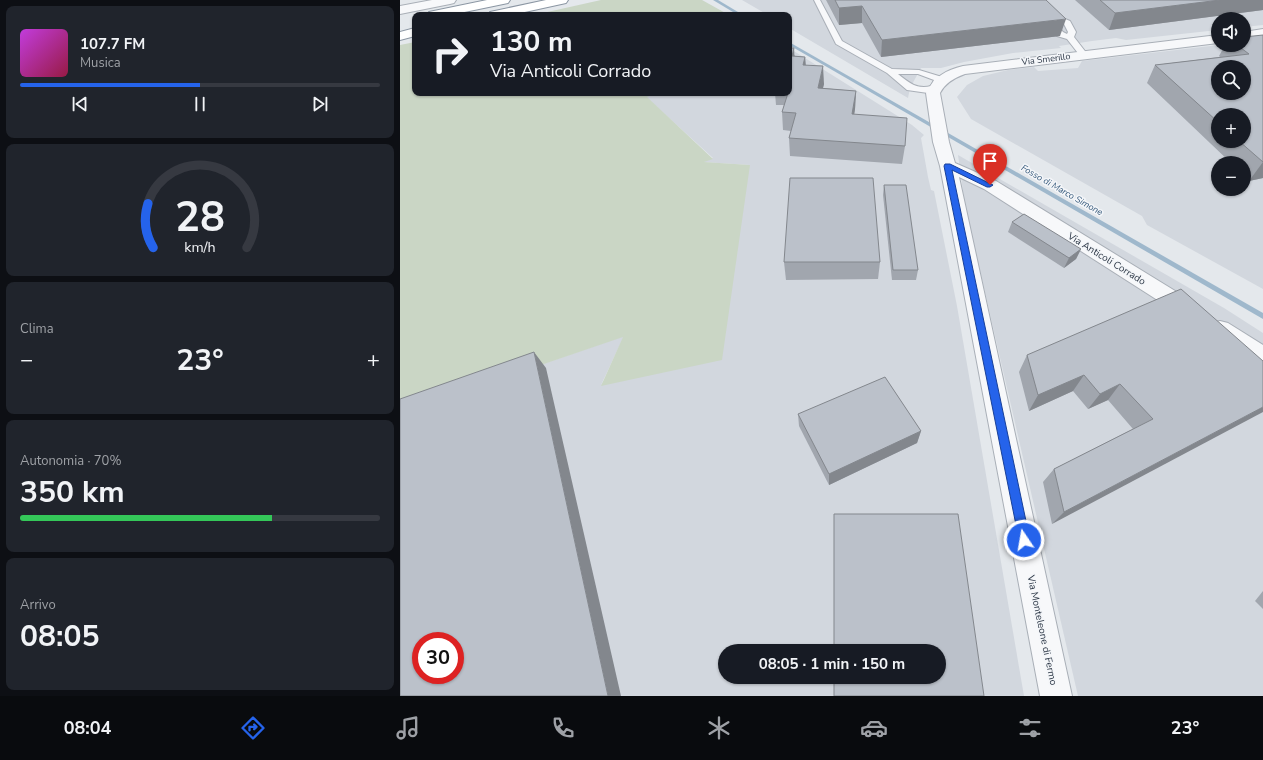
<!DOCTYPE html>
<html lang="it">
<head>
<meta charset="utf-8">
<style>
  body { margin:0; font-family:"Nunito Sans",sans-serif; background:#20242c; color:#f1f3f6; height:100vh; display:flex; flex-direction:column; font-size:15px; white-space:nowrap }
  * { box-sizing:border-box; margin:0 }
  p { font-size:13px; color:#9ea1a6 }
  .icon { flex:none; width:22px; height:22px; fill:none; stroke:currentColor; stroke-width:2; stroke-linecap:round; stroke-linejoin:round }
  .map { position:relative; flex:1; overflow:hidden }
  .details { display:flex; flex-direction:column; gap:6px; padding:6px; background:#0d0f14; width:400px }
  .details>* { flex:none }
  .guide { position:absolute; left:12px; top:12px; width:380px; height:84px; border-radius:8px; box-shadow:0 1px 3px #0004; background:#171b24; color:#f1f3f6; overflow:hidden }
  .fabs { position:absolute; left:811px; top:12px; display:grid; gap:8px }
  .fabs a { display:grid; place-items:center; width:40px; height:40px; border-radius:50%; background:#171b24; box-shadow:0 1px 3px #0004; font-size:20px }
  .speed { position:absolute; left:12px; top:632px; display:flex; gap:8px; font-size:20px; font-weight:700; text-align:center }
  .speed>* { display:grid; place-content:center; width:52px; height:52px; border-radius:50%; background:#171b24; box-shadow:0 1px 3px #0004; line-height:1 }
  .speed .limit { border:6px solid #d22; background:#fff; color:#111 }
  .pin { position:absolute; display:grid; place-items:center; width:34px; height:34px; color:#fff; margin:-41px -17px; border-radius:50% 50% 50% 0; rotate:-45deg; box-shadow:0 0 4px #0007 }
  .pin .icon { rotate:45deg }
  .me { position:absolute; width:44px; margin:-22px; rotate:348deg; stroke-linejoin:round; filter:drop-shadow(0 0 3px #0008) }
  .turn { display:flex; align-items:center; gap:14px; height:84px; padding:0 12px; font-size:18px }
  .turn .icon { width:52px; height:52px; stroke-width:2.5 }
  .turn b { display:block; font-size:28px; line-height:34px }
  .big { font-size:30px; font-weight:700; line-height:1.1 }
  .details .widget { flex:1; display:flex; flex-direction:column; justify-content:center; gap:6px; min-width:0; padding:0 14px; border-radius:8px; background:#20242c }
  .details .dial { align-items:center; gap:0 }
  .dial svg { height:104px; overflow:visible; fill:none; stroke:#363941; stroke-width:7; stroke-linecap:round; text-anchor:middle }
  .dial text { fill:#f1f3f6; stroke:none }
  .song { display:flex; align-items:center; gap:12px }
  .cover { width:48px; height:48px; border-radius:6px; background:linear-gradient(135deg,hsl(290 70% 55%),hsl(340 70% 35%)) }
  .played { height:4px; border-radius:2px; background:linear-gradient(90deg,#2563eb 50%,#363941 50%) }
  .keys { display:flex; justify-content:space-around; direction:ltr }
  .heat { display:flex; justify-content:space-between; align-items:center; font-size:22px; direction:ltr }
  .charge { height:6px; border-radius:3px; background:linear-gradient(90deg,#34c759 70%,#363941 0) }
  .trip { position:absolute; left:318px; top:644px; width:228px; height:40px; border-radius:20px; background:#171b24; box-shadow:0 1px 3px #0004; font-weight:700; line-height:40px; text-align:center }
  .dock { display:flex; height:64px; justify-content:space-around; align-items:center; background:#090b0e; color:#9ea1a6 }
  .dock .icon { width:28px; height:28px }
  .dock .selected { color:#2563eb }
  .dock b { font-size:18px; color:#f1f3f6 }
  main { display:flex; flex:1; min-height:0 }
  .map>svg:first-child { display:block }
  .built { fill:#d2d7de; fill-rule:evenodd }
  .green { fill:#cad6c5 }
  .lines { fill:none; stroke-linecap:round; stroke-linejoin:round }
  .stream { fill:#9fb8cc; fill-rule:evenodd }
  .lane-casing { stroke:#a9afb7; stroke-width:2 }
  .street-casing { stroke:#a9afb7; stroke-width:2 }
  .highway-casing { stroke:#8b96a3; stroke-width:2 }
  .lane { fill:#f7f8fa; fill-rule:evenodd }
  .street { fill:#f7f8fa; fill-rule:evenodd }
  .highway { fill:#fff; fill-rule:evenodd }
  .wall { fill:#a1a6ae; fill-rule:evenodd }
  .shaded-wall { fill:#83878d }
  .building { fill:#bbc1ca; stroke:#83878d; fill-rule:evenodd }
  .route { fill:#2563eb; stroke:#184099 }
  .labels { text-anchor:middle; stroke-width:3; stroke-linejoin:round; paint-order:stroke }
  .far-street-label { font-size:9px; fill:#2b3645; stroke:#f4f6f9 }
  .far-water-label { font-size:9px; font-style:italic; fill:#34587a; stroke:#f4f6f9 }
  .street-label { font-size:10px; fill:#2b3645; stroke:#f4f6f9 }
</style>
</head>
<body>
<main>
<section class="details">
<div class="widget">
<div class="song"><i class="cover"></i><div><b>107.7 FM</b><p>Musica</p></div></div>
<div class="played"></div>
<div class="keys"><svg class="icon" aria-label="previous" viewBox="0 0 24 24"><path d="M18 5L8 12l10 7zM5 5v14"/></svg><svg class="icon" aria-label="pause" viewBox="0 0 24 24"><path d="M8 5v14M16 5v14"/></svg><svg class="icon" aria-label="next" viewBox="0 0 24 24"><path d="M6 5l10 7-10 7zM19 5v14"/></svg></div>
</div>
<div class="widget dial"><svg viewBox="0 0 100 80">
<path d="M14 69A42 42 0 1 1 86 69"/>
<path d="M14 69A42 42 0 0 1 10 35" stroke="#2563eb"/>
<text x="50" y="56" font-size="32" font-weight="700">28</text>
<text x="50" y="72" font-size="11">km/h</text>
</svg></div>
<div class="widget"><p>Clima</p>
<div class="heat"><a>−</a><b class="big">23°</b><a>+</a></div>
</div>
<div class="widget"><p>Autonomia · 70%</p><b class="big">350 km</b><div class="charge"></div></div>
<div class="widget"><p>Arrivo</p><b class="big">08:05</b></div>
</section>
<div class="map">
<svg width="863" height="696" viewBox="0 0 863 696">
  <rect width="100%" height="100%" fill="#e4e8ec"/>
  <g class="built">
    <polygon points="342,0 863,0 863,25 844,27 844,19 818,19 818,30 726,40 716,38 692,41 659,46 661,48 613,53 564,62 541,68 521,68 510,88 508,98 389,28 389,15 368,15"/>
    <path d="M863,40V289L747,225L742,216L571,119L557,97L567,85L583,76L608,70L634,67L638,71L678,68L682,61L819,45H844ZM818,67H844V93H818ZM818,115H844V141H818ZM818,163H844V189H818Z"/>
    <path d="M389,48L512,125L524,135L521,138L528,177L531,190L534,191L557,306L624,696H0V413L224,336L201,385L350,165L303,162L313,158L246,97L257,93H389ZM21,641H55V675H21ZM325,651H539V677H325Z"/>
    <polygon points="558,155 824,308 863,333 863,696 678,696 565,206"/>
  </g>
  <g class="green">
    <polygon points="201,0 302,0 329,15 134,15"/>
    <polygon points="15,42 15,93 257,93 247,97 313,159 304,162 350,165 322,360 201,386 223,337 0,413 0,45"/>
  </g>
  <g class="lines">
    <g class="stream">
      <polygon points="313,0 318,0 343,15 338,15"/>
      <polygon points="389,42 863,313 863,319 389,45"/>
    </g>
    <defs>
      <g id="lane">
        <path d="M414,0H420L442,41L492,69L519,70L542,77L543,79L538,90L528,93L507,90L487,73L436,44ZM498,74H518L534,80L531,86C517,90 508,82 498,74Z"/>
        <polygon points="647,14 653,14 670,21 676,32 674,37 688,55 687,57 681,57 667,39 657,36 647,25 647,21 653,21 663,32 667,34 668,32 664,24 647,18"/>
      </g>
      <g id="street">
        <polygon points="32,0 56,0 54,3 50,4 0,14 0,6"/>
        <polygon points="863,29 863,37 844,40 844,32"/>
        <path d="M818,35V43L565,74C554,78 545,83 540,93L549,142L555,163L596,181L798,305L801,311L798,317L791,319L784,317L584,189L559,177L672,696H640L540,166L533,142L526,93C534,77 546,70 563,66Z"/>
        <polygon points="820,321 828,323 863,345 863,365 855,362 812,335 809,329 812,323"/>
      </g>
      <g id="highway">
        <polygon points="87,0 110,0 108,3 50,15 27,15 29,12"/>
        <polygon points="146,0 168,0 166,3 111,15 88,15 90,12"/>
        <polygon points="15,28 15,36 0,40 0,32"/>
      </g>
    </defs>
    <use href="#lane" class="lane-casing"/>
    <use href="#street" class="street-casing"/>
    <use href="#highway" class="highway-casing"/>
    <use href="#lane" class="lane"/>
    <use href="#street" class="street"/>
    <use href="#highway" class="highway"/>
  </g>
  <g class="wall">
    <polygon points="426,0 646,0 660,36 481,57 462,23 439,25"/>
    <polygon points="675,0 863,0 863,10 709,30"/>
    <path d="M863,35V178L849,181L844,176V163H831L747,83L755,65L820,57L819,56L825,45H844ZM818,115L844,141H818Z"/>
    <polygon points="389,48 395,56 405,57 406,65 424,84 423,88 456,91 455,109 454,115 505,146 502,164 390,156 389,138 391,131 383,130 382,112 384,105 376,105 375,93 389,93"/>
    <polygon points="484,185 518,270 516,280 492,280 483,195"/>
    <polygon points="612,222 681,249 676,259 664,268 608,232"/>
    <polygon points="384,262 480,262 478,279 386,280"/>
    <polygon points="627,355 863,361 652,524 643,482 654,469 733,429 708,400 688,409 673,391 629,411 619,372"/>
    <polygon points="398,414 521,431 517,443 429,485 399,426"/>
    <polygon points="863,591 863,609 855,601"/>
  </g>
  <g class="shaded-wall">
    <polygon points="820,0 863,0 863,10 709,30 715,13"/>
    <polygon points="462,6 462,23 439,25 439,8"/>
    <polygon points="666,19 660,36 481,57 482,40"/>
    <polygon points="394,48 395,66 392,56"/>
    <polygon points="405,57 406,74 403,65"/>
    <polygon points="423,66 424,84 418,106 418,88"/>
    <polygon points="456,91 455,109 451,133 452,114"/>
    <polygon points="863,162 863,178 849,181"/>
    <polygon points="681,249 676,259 664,268 669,258"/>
    <polygon points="134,352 146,368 221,696 208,696"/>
    <polygon points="684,375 673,391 629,411 638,395"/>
    <polygon points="720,384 708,400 688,409 700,394"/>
    <polygon points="863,407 863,412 652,524 664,512"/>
    <polygon points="521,431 517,443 429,485 429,474"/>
  </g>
  <g class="building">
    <polygon points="435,0 646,0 666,19 482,40 462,6 439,8"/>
    <polygon points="700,0 820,0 715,13"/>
    <path d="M863,35V162L839,141H844V115H818V122L755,65L849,54L837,45H844V37ZM818,67H844V93H818Z"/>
    <polygon points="389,48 394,48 392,56 405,57 403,65 423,66 418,88 456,91 452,114 507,118 505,146 389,138 396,113 382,112 388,93 389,93 390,88 389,88"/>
    <polygon points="390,178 473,178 480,262 384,262"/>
    <polygon points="484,185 506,185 518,270 493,270"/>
    <polygon points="624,214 681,249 669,258 612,222"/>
    <polygon points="781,289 863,361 863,407 664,512 654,469 753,419 720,384 700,394 684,375 638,395 627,355"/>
    <path d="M134,352L208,696H0V399ZM21,641H55V675H21Z"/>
    <polygon points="485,377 521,431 429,474 398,414"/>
    <polygon points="434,514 558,514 584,696 434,696 434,677 539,677 539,651 434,651"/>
  </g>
  <polygon class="route" points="545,164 550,164 593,185 590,187 587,187 552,170 630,540 628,544 624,546 620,544 619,540 544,166"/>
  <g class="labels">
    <g class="far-street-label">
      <text transform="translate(646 59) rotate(-7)" y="3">Via Smerillo</text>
    </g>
    <g class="far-water-label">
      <text transform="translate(662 190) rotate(30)" y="3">Fosso di Marco Simone</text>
    </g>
    <g class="street-label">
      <text transform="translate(707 258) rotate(32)" y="4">Via Anticoli Corrado</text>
      <text transform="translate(643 630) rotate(78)" y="4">Via Monteleone di Fermo</text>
    </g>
  </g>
</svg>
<div class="fabs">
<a><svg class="icon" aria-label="sound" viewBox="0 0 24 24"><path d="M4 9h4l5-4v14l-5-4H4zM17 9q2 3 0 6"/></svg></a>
<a><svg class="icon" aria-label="search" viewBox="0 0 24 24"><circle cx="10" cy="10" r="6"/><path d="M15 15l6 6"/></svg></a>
<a>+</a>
<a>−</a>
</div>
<div class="speed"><div class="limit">30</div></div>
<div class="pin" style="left:590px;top:185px;background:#d93025"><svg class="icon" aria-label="arrive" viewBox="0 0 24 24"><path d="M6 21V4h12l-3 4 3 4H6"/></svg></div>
<svg class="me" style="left:624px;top:540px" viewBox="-20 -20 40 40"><circle r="17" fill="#2563eb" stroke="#fff" stroke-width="3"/><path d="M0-11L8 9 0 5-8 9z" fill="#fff"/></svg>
<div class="trip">08:05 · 1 min · 150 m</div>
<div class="guide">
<div class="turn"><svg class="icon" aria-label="right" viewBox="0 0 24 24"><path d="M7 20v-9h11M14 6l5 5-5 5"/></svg><div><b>130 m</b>Via Anticoli Corrado</div></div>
</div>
</div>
</main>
<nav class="dock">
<b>08:04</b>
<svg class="icon selected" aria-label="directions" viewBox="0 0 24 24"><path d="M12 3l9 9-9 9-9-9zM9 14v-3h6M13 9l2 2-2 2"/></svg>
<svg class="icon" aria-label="music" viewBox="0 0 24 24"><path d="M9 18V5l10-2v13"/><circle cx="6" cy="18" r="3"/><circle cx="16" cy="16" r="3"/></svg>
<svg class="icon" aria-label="phone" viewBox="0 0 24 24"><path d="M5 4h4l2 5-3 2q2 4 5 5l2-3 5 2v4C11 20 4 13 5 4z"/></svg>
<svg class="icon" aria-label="climate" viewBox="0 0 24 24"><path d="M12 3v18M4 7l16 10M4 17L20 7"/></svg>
<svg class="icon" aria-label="car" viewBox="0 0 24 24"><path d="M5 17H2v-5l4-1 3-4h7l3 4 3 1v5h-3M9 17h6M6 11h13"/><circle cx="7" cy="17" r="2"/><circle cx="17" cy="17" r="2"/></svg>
<svg class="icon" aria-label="filters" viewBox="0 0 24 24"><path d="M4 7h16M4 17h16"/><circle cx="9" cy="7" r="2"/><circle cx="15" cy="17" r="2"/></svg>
<b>23°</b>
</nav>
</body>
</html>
